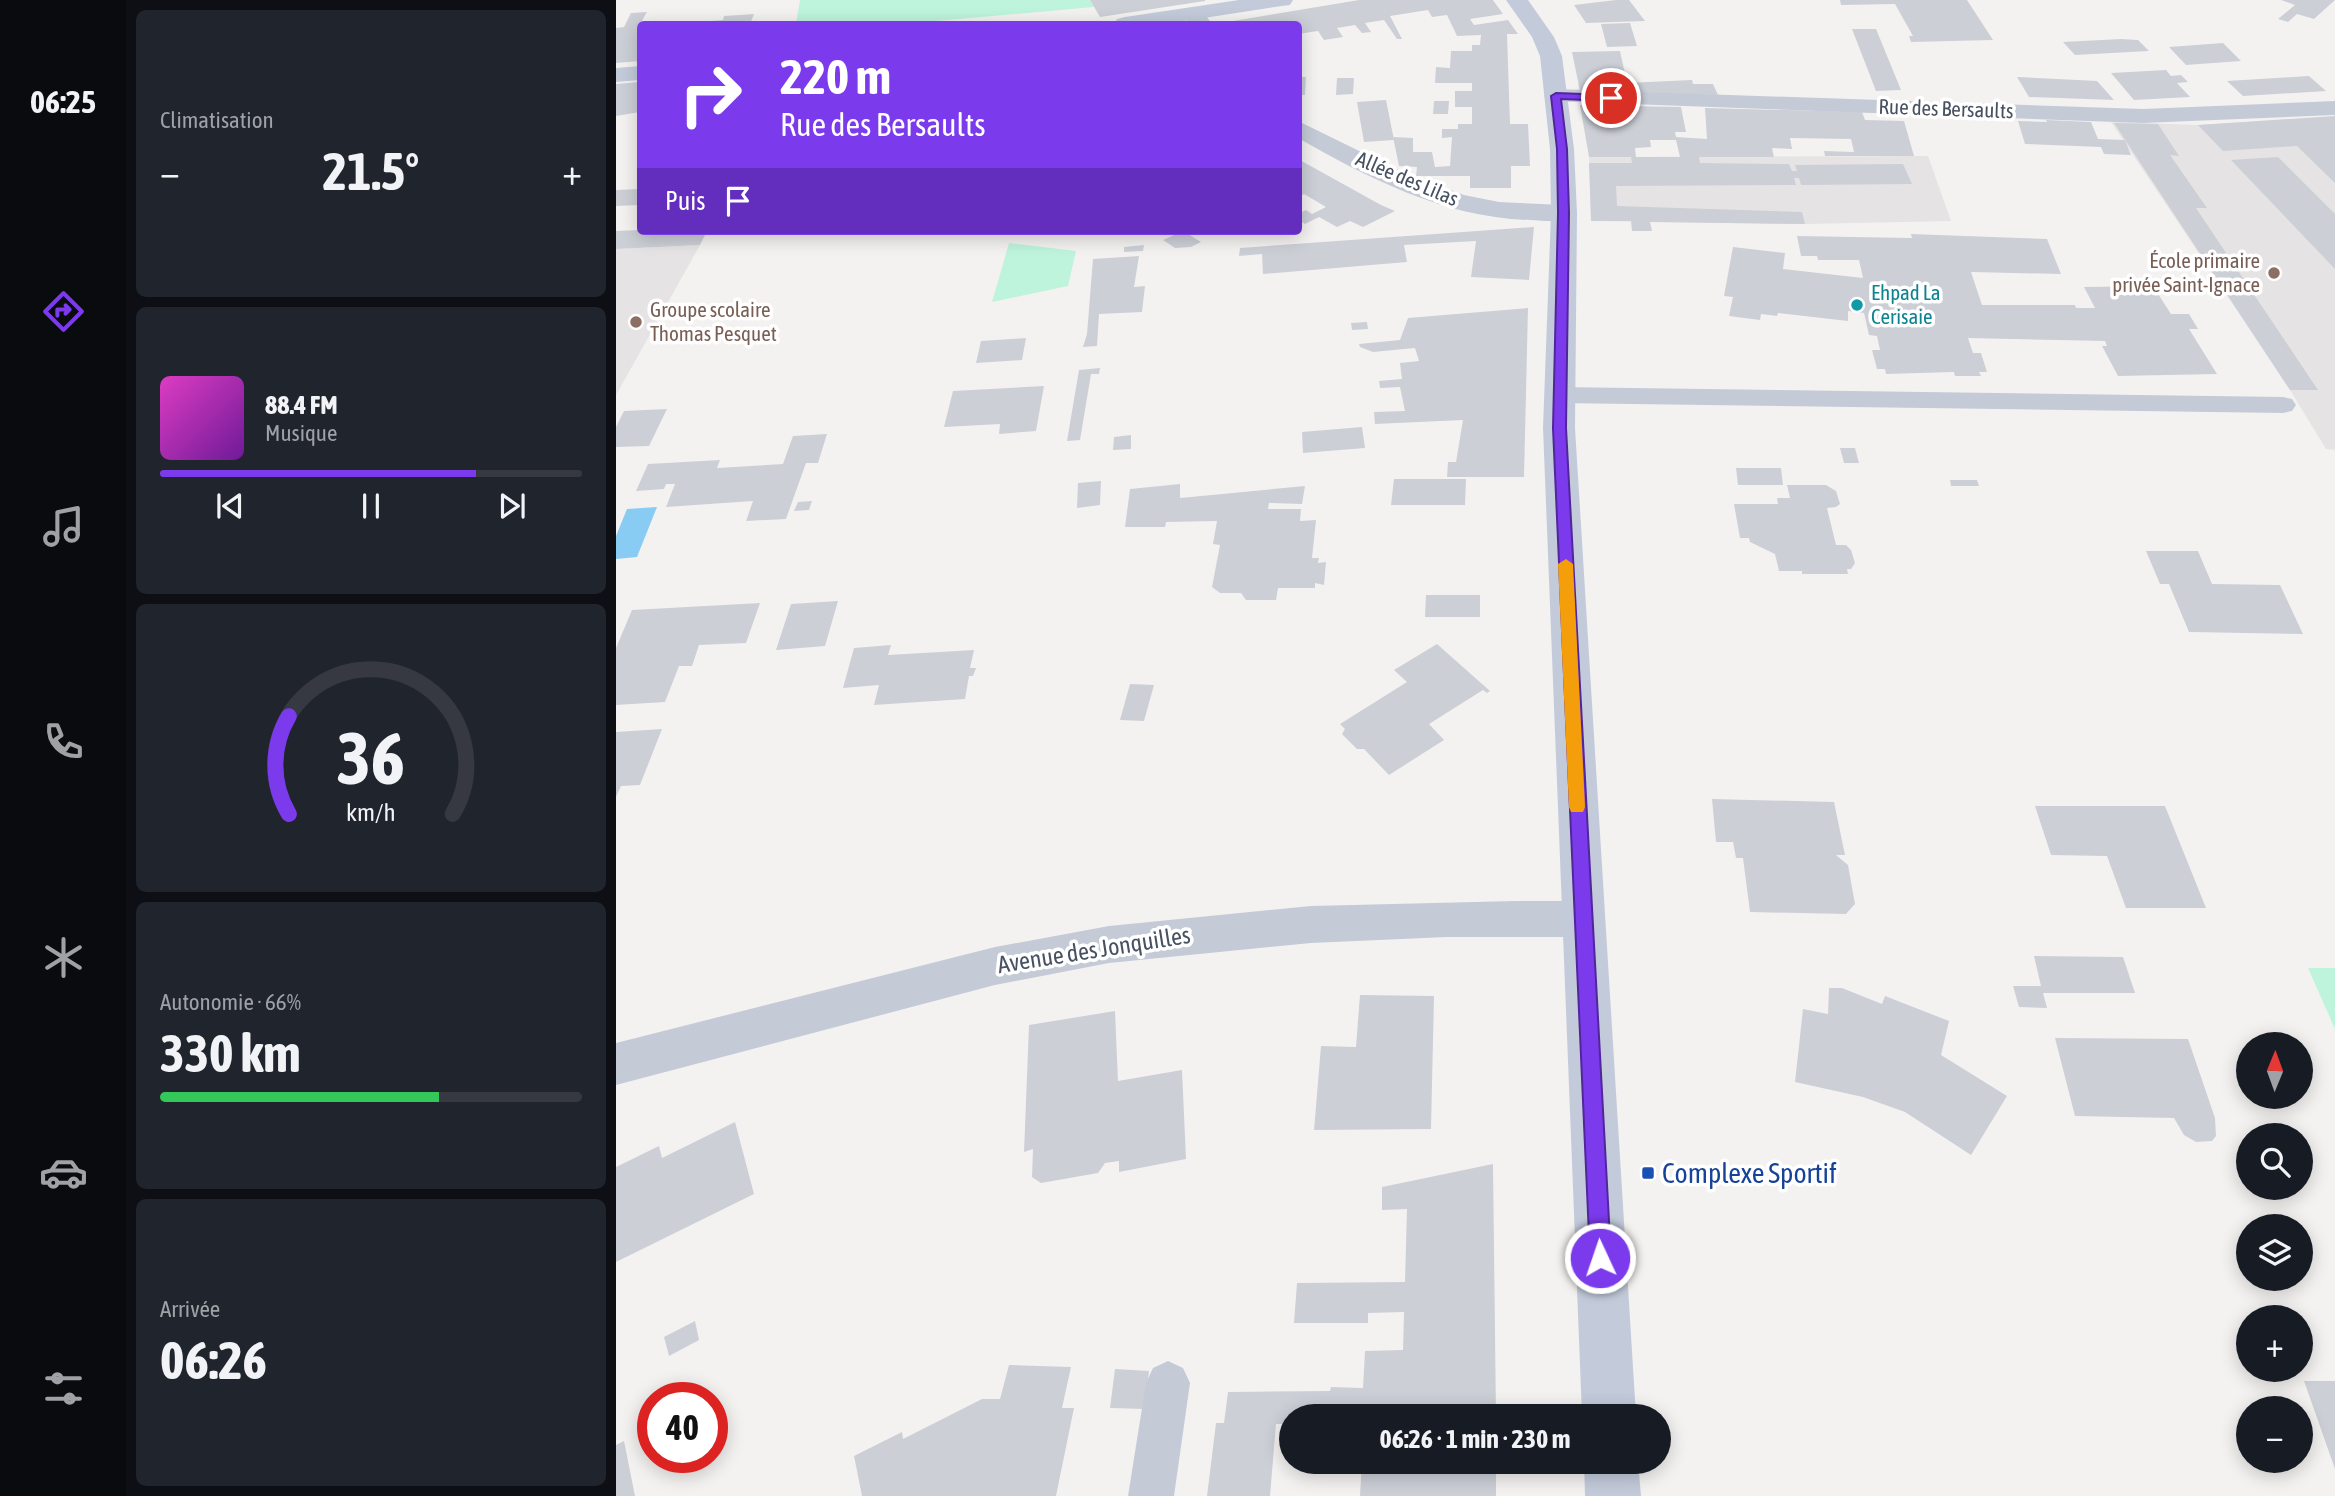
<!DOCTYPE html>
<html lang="fr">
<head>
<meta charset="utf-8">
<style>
  body { margin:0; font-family:"Asap Condensed",sans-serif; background:#20242c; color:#f1f3f6; height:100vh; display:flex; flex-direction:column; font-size:26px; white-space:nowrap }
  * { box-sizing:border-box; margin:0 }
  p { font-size:23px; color:#9ea1a6 }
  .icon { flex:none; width:38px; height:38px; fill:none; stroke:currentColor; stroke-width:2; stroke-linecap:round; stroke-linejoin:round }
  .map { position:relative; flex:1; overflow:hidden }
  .details { display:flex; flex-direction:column; gap:10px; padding:10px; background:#0d0f14; width:490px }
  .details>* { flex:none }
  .guide { position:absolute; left:21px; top:21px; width:665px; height:214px; border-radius:7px; box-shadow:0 4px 18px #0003; background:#7c3aed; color:#fff; overflow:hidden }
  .needle { width:46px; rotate:1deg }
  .tools { position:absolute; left:1620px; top:1032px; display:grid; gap:14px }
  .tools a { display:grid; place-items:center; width:77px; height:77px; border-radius:50%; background:#171b24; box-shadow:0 4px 18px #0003; font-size:35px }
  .speed { position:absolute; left:21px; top:1382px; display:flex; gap:14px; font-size:35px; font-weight:700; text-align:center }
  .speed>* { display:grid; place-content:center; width:91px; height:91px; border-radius:50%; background:#171b24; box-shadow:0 4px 18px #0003; line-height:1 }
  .speed .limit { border:10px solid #d22; background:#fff; color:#111 }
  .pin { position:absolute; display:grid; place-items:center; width:60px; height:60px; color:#fff; margin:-30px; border:4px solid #fff; border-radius:50%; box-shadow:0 2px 7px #0007 }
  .me { position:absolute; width:77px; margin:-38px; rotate:357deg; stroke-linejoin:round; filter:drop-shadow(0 0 5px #0008) }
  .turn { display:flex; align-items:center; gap:24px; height:147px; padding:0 28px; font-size:32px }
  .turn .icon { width:91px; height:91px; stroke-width:2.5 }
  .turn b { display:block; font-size:49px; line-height:60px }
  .then { display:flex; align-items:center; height:66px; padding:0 28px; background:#0003; gap:14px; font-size:26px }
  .big { font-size:52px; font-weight:700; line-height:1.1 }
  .details .widget { flex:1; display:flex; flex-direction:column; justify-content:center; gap:10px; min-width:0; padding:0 24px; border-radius:10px; background:#20242c }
  .details .dial { align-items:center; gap:0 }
  .dial svg { height:182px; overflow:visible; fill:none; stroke:#363941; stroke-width:7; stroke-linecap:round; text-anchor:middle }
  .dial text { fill:#f1f3f6; stroke:none }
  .song { display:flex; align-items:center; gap:21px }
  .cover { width:84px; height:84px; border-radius:10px; background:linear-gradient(135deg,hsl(310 70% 55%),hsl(280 70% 35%)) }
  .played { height:7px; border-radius:4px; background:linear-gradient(90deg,#7c3aed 75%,#363941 75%) }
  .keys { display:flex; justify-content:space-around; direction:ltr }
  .heat { display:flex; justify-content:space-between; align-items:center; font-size:38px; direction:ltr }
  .charge { height:10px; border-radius:5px; background:linear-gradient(90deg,#34c759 66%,#363941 0) }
  .trip { position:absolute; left:663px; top:1404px; width:392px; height:70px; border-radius:35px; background:#171b24; box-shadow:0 4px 18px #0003; font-weight:700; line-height:70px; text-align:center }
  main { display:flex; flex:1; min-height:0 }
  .dock { display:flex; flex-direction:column; width:126px; justify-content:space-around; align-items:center; background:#090b0e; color:#9ea1a6 }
  .dock .icon { width:49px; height:49px }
  .dock .on { color:#7c3aed }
  .dock b { font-size:32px; color:#f1f3f6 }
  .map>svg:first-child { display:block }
  .education { fill:#e5e3e3 }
  .green { fill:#bef3dc }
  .water { fill:#88cbf3 }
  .building { fill:#cdcfd7; fill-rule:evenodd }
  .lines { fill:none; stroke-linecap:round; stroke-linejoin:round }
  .lane { fill:#c4cbd7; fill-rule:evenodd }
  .street { fill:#c4cbd7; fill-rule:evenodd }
  .secondary { fill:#c3cbdb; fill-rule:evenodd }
  .route { fill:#7c3aed; stroke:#51269a; stroke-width:2 }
  .slow { fill:#f59e0b }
  .education-dot { fill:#8d6e63; stroke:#fff; stroke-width:2.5 }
  .culture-dot { fill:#0f9aa8; stroke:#fff; stroke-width:2.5 }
  .transit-dot { fill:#1a4fb4; stroke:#fff; stroke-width:2.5 }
  .labels { text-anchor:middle; stroke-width:7; stroke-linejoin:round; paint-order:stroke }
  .far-street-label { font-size:21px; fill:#475161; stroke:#fff }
  .far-education-label { font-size:21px; fill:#785e54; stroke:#fff; text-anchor:end }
  .far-culture-label { font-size:21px; fill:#0d838f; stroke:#fff; text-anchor:start }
  .street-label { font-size:24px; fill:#475161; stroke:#fff }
  .near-transit-label { font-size:28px; fill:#164399; stroke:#fff; text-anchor:start }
</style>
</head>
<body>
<main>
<nav class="dock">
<b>06:25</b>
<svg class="icon on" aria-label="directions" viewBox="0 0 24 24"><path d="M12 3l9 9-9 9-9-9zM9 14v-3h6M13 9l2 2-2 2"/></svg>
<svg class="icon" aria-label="music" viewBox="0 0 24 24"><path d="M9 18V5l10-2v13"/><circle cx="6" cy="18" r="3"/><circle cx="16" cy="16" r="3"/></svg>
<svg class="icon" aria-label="phone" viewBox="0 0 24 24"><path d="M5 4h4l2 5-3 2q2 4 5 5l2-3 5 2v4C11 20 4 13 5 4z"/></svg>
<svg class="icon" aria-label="climate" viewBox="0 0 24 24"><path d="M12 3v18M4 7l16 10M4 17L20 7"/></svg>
<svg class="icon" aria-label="car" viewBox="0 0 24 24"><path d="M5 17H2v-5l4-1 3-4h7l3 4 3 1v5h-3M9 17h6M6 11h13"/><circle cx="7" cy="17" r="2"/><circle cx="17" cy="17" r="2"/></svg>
<svg class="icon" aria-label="filters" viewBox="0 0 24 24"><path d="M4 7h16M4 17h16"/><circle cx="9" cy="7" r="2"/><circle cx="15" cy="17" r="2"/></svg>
</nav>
<section class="details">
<div class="widget"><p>Climatisation</p>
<div class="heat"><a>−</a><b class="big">21.5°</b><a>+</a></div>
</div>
<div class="widget">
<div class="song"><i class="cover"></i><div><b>88.4 FM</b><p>Musique</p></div></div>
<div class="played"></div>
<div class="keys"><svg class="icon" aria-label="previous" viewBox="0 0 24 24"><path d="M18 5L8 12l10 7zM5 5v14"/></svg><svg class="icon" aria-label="pause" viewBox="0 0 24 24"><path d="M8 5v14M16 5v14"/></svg><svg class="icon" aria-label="next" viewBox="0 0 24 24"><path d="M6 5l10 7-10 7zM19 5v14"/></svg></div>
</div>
<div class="widget dial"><svg viewBox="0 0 100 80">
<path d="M14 69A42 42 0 1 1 86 69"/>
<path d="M14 69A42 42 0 0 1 14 26" stroke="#7c3aed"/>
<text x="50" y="56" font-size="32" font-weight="700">36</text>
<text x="50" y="72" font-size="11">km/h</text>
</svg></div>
<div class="widget"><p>Autonomie · 66%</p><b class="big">330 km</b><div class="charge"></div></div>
<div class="widget"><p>Arrivée</p><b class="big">06:26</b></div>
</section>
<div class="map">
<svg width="1719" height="1496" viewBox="0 0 1719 1496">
  <rect width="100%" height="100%" fill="#f4f2f1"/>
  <g class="education">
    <polygon points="1698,118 1719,137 1719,450 1710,449 1674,390 1495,122 1582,125"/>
    <polygon points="1312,156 1335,221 1189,224 975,221 973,157"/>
    <polygon points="84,245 0,395 0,249"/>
  </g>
  <g class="green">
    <polygon points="184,0 474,0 478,7 287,24 180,24"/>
    <polygon points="393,243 460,251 452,286 376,302"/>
    <polygon points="1692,968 1719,968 1719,1029"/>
  </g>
  <polygon class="water" points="41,507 21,557 0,559 0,536 11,509"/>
  <g class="building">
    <polygon points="474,0 589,0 589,1 484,17"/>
    <polygon points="743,0 877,0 887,14 854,19 858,25 892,20 902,34 891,34 894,124 912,124 914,166 895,166 895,188 854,188 854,176 800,176 801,167 783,166 777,137 797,138 797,152 816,152 819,167 834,166 836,137 826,138 826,129 842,129 842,124 856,124 856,107 839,107 839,91 856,91 856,83 819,83 820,67 834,68 835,51 856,51 856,45 864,45 865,35 841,36 831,15 816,17 812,10 774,16 786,39 781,39 768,20 749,23 755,32 746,33 739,25 721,28 727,37 708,40 702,31 682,34 682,24 612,24 611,22"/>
    <polygon points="1000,0 1013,0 1029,21 970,23 958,5"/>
    <polygon points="1224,0 1351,0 1377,40 1295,42 1293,36 1297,36 1279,4 1225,5"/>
    <polygon points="1665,0 1719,0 1698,19 1681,14 1672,22 1662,19 1679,5"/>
    <polygon points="31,12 24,24 24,61 0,63 0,28 8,27 15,13"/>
    <polygon points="138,14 134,24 79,24 81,22 107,20 108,16"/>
    <polygon points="1014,23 1021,46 991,47 985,24"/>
    <polygon points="1236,29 1260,29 1285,90 1260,91"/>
    <polygon points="1505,39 1522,40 1533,51 1459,55 1447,42"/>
    <polygon points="1607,43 1625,61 1570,65 1553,47"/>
    <polygon points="1004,51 1011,83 1076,80 1077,84 1097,84 1102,95 964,91 956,52"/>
    <polygon points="1550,70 1555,76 1565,75 1572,82 1561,83 1574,97 1518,100 1495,73"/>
    <polygon points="1693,76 1710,91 1627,96 1611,81"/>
    <polygon points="682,77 690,77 689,95 682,95"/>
    <polygon points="1401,77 1481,81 1498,100 1413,97"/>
    <polygon points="721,78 738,78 737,94 720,95"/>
    <polygon points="23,82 21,88 24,88 24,112 0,116 0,84"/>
    <polygon points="770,100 778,140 748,142 741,102"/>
    <polygon points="818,101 833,101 832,114 817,114"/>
    <path d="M964,105L1065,107L1070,132H1059L1060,137L1091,139L1089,108L1246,112L1249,120L1288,121L1298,156H1209L1208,151L1238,152L1235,139L1174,138L1176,149L1156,148L1158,157H1083L1084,163L1173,164L1176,171H1181L1179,165L1287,164L1296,184L1185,185L1183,178H1178L1180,185L1000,186L1001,206L1186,212L1189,224L1034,222L1036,231H1016L1015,221H975L973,163H1016L1015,157H973ZM1034,140H1060L1064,157H1020L1019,148L1035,147Z"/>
    <polygon points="1719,116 1719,183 1681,146 1607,151 1582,125"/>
    <polygon points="1430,120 1475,122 1482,139 1509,140 1515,155 1488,154 1485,147 1409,144 1402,121 1431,122"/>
    <polygon points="1498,123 1542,124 1563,156 1554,155 1591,208 1580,208 1702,390 1674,390"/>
    <polygon points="1662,157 1719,214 1719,269 1615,160"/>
    <polygon points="682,159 765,205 779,211 747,227 734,221 721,227 703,217 689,224 682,220 682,214 690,210 696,214 710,207 688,194 682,197"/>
    <polygon points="24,189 24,205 0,206 0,190"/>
    <polygon points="918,227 913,280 855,277 860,241 788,245 791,262 647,274 646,254 623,256 624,248"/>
    <polygon points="0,231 24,230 91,231 84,245 0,249"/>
    <polygon points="567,231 585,242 575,247 559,248 547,240"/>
    <polygon points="1295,234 1431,239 1445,274 1355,272 1366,305 1459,305 1460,308 1479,308 1468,287 1537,286 1555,314 1573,314 1582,329 1573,329 1601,374 1502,376 1486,346 1491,346 1489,341 1352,338 1357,353 1365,353 1371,372 1363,372 1365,376 1339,376 1338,372 1270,374 1269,369 1261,369 1256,350 1264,350 1261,336 1253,335 1248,313 1232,311 1232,321 1162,313 1161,316 1145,314 1144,320 1113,316 1117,297 1108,296 1117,247 1169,253 1167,269 1247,278 1243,260 1202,260 1201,256 1185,256 1181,236 1296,238"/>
    <polygon points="528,245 527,251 508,252 508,247"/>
    <polygon points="523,256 518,287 529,286 526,312 483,314 481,346 467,347 471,334 477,259"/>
    <polygon points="912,308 908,477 831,477 832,462 840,462 847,420 759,424 758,412 789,411 784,387 764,388 763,381 786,379 784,363 803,361 799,348 757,352 744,347 743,344 784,340 792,318"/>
    <polygon points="751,322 752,329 736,330 735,323"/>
    <polygon points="410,338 406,360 360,363 365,341"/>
    <polygon points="484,368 483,374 475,374 464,440 451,441 463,370"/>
    <polygon points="428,386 420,431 383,434 384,424 328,427 337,391"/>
    <polygon points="51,409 33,446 0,447 0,427 8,411"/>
    <polygon points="746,427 749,448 687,453 686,432"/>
    <polygon points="211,434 202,463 190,463 170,519 130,521 137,501 50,507 59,484 50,484 48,489 20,491 32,464 104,460 101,468 167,464 177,436"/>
    <polygon points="515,435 515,449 497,450 498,437"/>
    <polygon points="1224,448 1239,448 1243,463 1228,463"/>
    <polygon points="1120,468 1165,468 1167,485 1122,485"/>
    <polygon points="778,479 850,479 849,505 775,505"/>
    <polygon points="1334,480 1361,480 1363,486 1335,486"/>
    <polygon points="485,481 484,505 461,508 462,483"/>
    <polygon points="564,484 564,498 689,486 686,504 653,503 652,509 685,509 684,521 700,520 696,558 703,558 702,563 710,562 708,585 699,583 699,588 662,588 660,600 630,600 625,593 604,593 596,587 604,545 597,544 601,521 550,522 549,527 509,527 514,489"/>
    <polygon points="1171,485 1210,485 1220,491 1224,504 1220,507 1211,508 1220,545 1230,545 1235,550 1239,563 1235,569 1231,569 1232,574 1186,574 1186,571 1163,571 1159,554 1134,542 1133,538 1124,538 1118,504 1162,504 1161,498 1174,498"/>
    <polygon points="196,501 193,510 178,511 182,502"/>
    <polygon points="1530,551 1582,551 1596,584 1664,585 1687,634 1573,632 1553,584 1544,584"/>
    <polygon points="810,595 864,595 864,617 809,617"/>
    <polygon points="222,601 209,646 160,650 175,604"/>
    <polygon points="144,603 130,643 83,645 76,666 63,666 49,702 0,705 0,648 16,610"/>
    <polygon points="821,644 874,691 871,693 867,690 813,724 828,740 773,775 748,749 741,749 726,734 729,729 724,724 791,682 778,670"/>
    <polygon points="275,645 272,655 358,650 354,668 360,668 357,676 353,676 349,699 258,705 263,685 227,688 238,648"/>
    <polygon points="514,684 538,685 528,721 504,720"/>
    <polygon points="46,729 24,785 5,786 0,797 0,732"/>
    <polygon points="1096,799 1218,802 1229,855 1220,855 1232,865 1239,904 1230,914 1134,912 1127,858 1120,858 1117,842 1100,842"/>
    <polygon points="1419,806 1549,806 1590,908 1510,908 1491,856 1435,855"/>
    <polygon points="1418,956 1507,957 1519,993 1427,993 1431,1008 1403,1007 1397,986 1425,986"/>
    <polygon points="1213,988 1226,988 1266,1004 1269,996 1333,1021 1325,1055 1391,1096 1355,1155 1289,1112 1247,1097 1179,1082 1187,1009 1212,1014"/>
    <polygon points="744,995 818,996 815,1129 698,1130 705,1046 740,1047"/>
    <polygon points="499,1011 502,1081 566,1070 570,1159 503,1172 503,1161 489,1163 482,1173 425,1183 416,1177 417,1149 408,1152 413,1025"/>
    <polygon points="1439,1038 1572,1039 1599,1118 1600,1136 1596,1141 1580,1142 1568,1135 1558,1118 1459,1116"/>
    <polygon points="119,1122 138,1194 0,1262 0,1167 43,1146 46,1158"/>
    <polygon points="877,1164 880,1416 676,1416 676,1424 660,1424 654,1496 591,1496 600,1423 608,1423 612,1392 714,1391 715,1387 747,1388 749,1351 787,1350 788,1312 752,1313 752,1323 678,1323 681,1283 789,1282 791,1209 766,1210 766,1187"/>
    <polygon points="79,1321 83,1340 53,1356 48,1337"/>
    <polygon points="393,1365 455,1367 446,1408 458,1408 440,1496 246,1496 238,1456 286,1432 287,1439 366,1399 384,1399"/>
    <polygon points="499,1369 533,1371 528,1409 494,1408"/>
    <polygon points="1688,1381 1719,1381 1719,1469"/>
    <polygon points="8,1441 19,1496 0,1496 0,1445"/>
    <polygon points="746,1461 880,1461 880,1496 744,1496"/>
  </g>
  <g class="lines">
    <g class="lane">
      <polygon points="942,387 1667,397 1676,399 1680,405 1676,411 1667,413 942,403 933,400 930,395 933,390"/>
      <polygon points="552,1361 567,1368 574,1383 558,1496 512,1496 530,1383 537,1368"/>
    </g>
    <g class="street">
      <polygon points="577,7 585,9 596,24 574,24 566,14 569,9"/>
      <polygon points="940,89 1527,109 1719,101 1719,115 1527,123 932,101 928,96 932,91"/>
      <path d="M682,121L778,168L848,195L883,202L948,205L957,207L961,213L957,219C943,222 929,221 914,220C830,218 754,179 682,138Z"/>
      <polygon points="899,901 967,901 982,906 988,919 982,932 967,937 831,937 695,943 493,963 379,985 0,1085 0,1043 379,947 493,926 695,906"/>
    </g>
    <g class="secondary">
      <polygon points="623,0 677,0 674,5 666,6 549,24 498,24 501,19 509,17"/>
      <polygon points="890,0 912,0 938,37 946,56 958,149 961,213 959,428 1020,1416 966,1416 927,428 935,213 934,149 924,56 916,37"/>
      <polygon points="24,66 24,80 0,82 0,68"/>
      <polygon points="968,1461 1022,1461 1025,1496 969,1496"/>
    </g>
  </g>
  <polygon class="route" points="940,93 995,95 1000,98 995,101 945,99 951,149 953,213 950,428 995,1258 992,1265 984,1268 977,1265 974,1258 937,428 942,213 941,149 935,96"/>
  <polygon class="slow" points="950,559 957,564 969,807 967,812 955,812 953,807 942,564"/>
  <g class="education-dot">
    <circle cx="1658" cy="273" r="7"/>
    <circle cx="20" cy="322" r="7"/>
  </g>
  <circle class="culture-dot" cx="1241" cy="305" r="7"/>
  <rect class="transit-dot" x="1025" y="1166" width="14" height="14" rx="3.5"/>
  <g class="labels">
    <g class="far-street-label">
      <text transform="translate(1330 109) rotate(2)" y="7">Rue des Bersaults</text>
      <text transform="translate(791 179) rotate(23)" y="7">Allée des Lilas</text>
    </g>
    <g class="far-education-label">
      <text x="1644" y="268">École primaire<tspan x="1644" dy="24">privée Saint-Ignace</tspan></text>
      <text x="34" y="317" text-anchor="start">Groupe scolaire<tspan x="34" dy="24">Thomas Pesquet</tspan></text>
    </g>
    <g class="far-culture-label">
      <text x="1255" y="300">Ehpad La<tspan x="1255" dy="24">Cerisaie</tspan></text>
    </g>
    <g class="street-label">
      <text transform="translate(478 950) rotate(-9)" y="8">Avenue des Jonquilles</text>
    </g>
    <g class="near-transit-label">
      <text x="1046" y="1183">Complexe Sportif</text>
    </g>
  </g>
</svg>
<div class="tools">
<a><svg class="needle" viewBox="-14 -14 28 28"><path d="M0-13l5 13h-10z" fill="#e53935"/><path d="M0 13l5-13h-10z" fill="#9ea1a6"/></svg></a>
<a><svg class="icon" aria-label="search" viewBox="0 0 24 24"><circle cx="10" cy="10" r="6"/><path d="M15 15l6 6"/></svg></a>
<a><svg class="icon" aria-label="layers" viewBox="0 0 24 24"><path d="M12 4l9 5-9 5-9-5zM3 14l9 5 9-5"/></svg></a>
<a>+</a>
<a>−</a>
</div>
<div class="speed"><div class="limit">40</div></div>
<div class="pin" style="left:995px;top:98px;background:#d93025"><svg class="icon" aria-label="arrive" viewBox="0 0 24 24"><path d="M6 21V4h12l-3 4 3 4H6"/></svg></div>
<svg class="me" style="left:984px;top:1258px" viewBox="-20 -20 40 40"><circle r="17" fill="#7c3aed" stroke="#fff" stroke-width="3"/><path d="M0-11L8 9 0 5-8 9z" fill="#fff"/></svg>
<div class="trip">06:26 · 1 min · 230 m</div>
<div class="guide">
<div class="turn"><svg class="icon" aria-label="right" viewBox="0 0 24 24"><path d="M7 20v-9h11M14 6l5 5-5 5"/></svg><div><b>220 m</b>Rue des Bersaults</div></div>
<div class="then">Puis<svg class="icon" aria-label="arrive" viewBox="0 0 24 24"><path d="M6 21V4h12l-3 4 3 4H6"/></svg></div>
</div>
</div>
</main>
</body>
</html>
